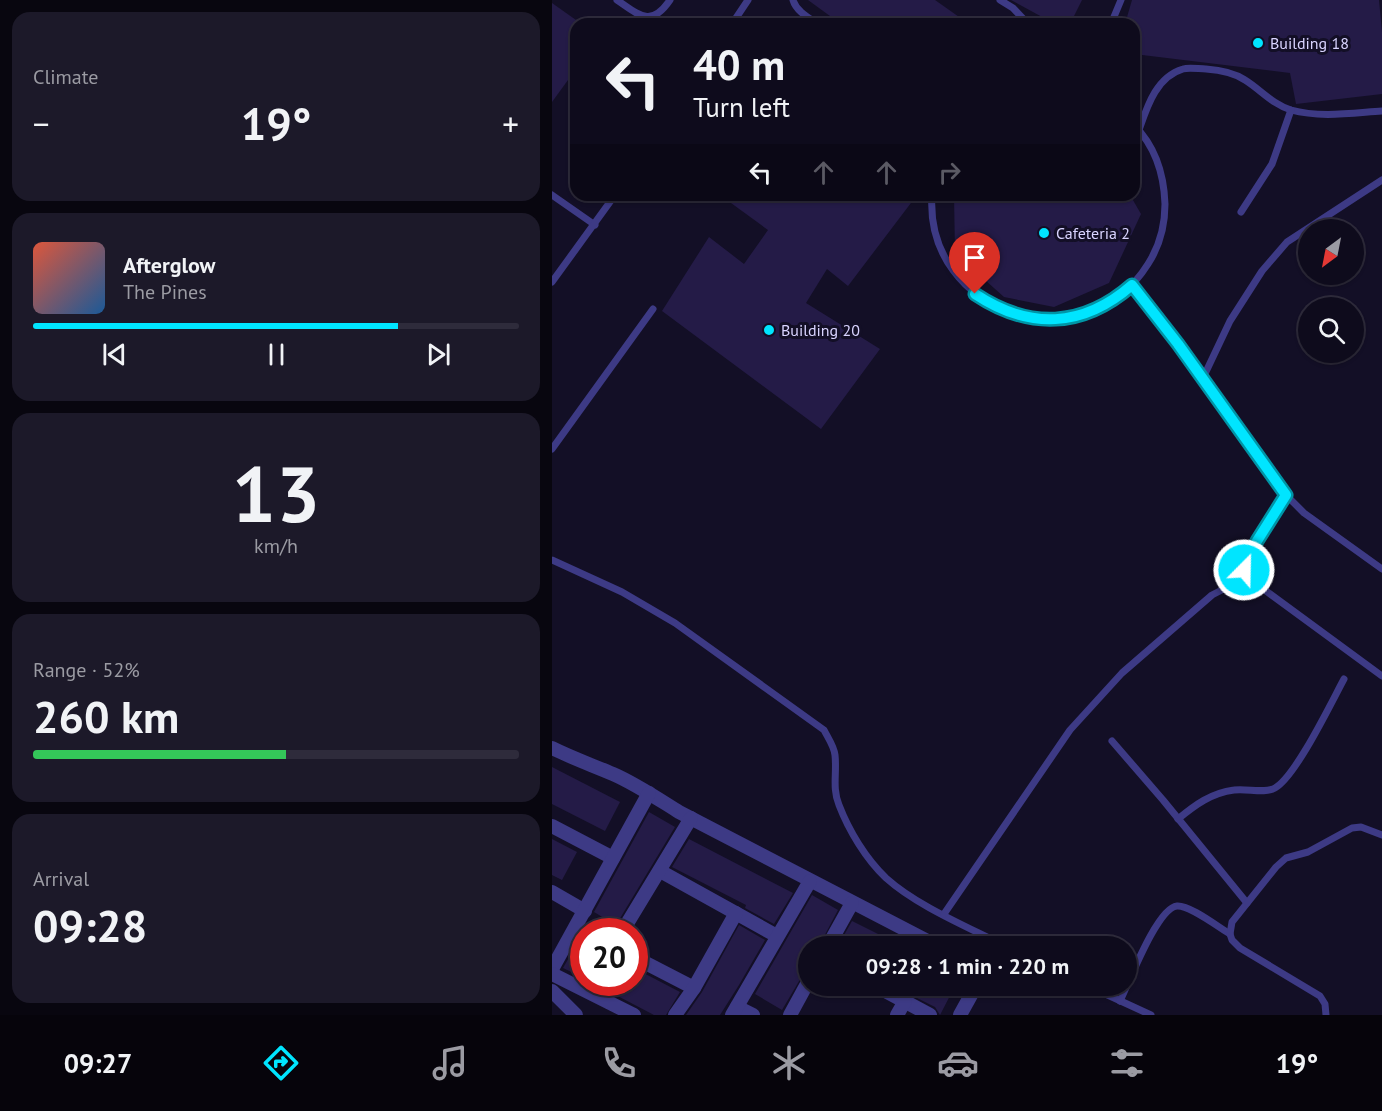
<!DOCTYPE html>
<html lang="en">
<head>
<meta charset="utf-8">
<style>
  body { margin:0; font-family:"PT Sans",sans-serif; background:#1c1929; color:#f1f3f6; height:100vh; display:flex; flex-direction:column; font-size:22px; white-space:nowrap }
  * { box-sizing:border-box; margin:0 }
  p { font-size:20px; color:#9b9ba3 }
  .icon { flex:none; width:33px; height:33px; fill:none; stroke:currentColor; stroke-width:2; stroke-linecap:round; stroke-linejoin:round }
  .map { position:relative; flex:1; overflow:hidden }
  .details { display:flex; flex-direction:column; gap:12px; padding:12px; background:#08060f; width:552px }
  .details>* { flex:none }
  .top-card { position:absolute; left:18px; top:18px; width:570px; height:183px; border-radius:18px; box-shadow:0 2px 4px #0004,0 0 0 2px #2e2b3b; background:#0e0b1c; color:#f1f3f6; overflow:hidden }
  .needle { width:39px; rotate:212deg }
  .buttons { position:absolute; left:746px; top:219px; display:grid; gap:12px }
  .buttons a { display:grid; place-items:center; width:66px; height:66px; border-radius:50%; background:#0e0b1c; box-shadow:0 2px 4px #0004,0 0 0 2px #2e2b3b; font-size:30px }
  .speed { position:absolute; left:18px; top:918px; display:flex; gap:12px; font-size:30px; font-weight:700; text-align:center }
  .speed>* { display:grid; place-content:center; width:78px; height:78px; border-radius:50%; background:#0e0b1c; box-shadow:0 2px 4px #0004,0 0 0 2px #2e2b3b; line-height:1 }
  .speed .limit { border:9px solid #d22; background:#fff; color:#111 }
  .pin { position:absolute; display:grid; place-items:center; width:51px; height:51px; color:#fff; margin:-62px -26px; border-radius:50% 50% 50% 0; rotate:-45deg; box-shadow:0 0 6px #0007 }
  .pin .icon { rotate:45deg }
  .me { position:absolute; width:66px; margin:-33px; rotate:23deg; stroke-linejoin:round; filter:drop-shadow(0 0 4px #0008) }
  .turn { display:flex; align-items:center; gap:21px; height:126px; padding:0 24px; font-size:27px }
  .turn .icon { width:78px; height:78px; stroke-width:2.5 }
  .turn b { display:block; font-size:42px; line-height:51px }
  .lanes { display:flex; align-items:center; height:57px; padding:0 24px; background:#0003; justify-content:center; gap:30px; direction:ltr }
  .lanes .off { opacity:.35 }
  .big { font-size:45px; font-weight:700; line-height:1.1 }
  .details .tile { flex:1; display:flex; flex-direction:column; justify-content:center; gap:9px; min-width:0; padding:0 21px; border-radius:18px; background:#1c1929 }
  .details .dial { align-items:center; gap:0 }
  .dial b { font-size:78px; line-height:1 }
  .song { display:flex; align-items:center; gap:18px }
  .cover { width:72px; height:72px; border-radius:9px; background:linear-gradient(135deg,hsl(10 70% 55%),hsl(210 70% 35%)) }
  .played { height:6px; border-radius:3px; background:linear-gradient(90deg,#00e5ff 75%,#2e2b3b 75%) }
  .keys { display:flex; justify-content:space-around; direction:ltr }
  .heat { display:flex; justify-content:space-between; align-items:center; font-size:33px; direction:ltr }
  .charge { height:9px; border-radius:4px; background:linear-gradient(90deg,#34c759 52%,#2e2b3b 0) }
  .trip { position:absolute; left:246px; top:936px; width:339px; height:60px; border-radius:30px; background:#0e0b1c; box-shadow:0 2px 4px #0004,0 0 0 2px #2e2b3b; font-weight:700; line-height:60px; text-align:center }
  .tabs { display:flex; height:96px; justify-content:space-around; align-items:center; background:#06040b; color:#9b9ba3 }
  .tabs .icon { width:42px; height:42px }
  .tabs .selected { color:#00e5ff }
  .tabs b { font-size:27px; color:#f1f3f6 }
  main { display:flex; flex:1; min-height:0 }
  .map>svg:first-child { display:block }
  .building { fill:#241b47 }
  .lines { fill:none; stroke-linecap:round; stroke-linejoin:round }
  .service { stroke:#3d3a85; stroke-width:7 }
  .minor { stroke:#3d3a85; stroke-width:14 }
  .route-casing { stroke:#0095a6; stroke-width:15 }
  .route { stroke:#00e5ff; stroke-width:10 }
  .poi-dot { fill:#00e5ff; stroke:#130f26; stroke-width:2 }
  .labels { text-anchor:middle; stroke-width:6; stroke-linejoin:round; paint-order:stroke }
  .poi-label { font-size:16px; fill:#d9d4ff; stroke:#130f26; text-anchor:start }
</style>
</head>
<body>
<main>
<section class="details">
<div class="tile"><p>Climate</p>
<div class="heat"><a>−</a><b class="big">19°</b><a>+</a></div>
</div>
<div class="tile">
<div class="song"><i class="cover"></i><div><b>Afterglow</b><p>The Pines</p></div></div>
<div class="played"></div>
<div class="keys"><svg class="icon" aria-label="previous" viewBox="0 0 24 24"><path d="M18 5L8 12l10 7zM5 5v14"/></svg><svg class="icon" aria-label="pause" viewBox="0 0 24 24"><path d="M8 5v14M16 5v14"/></svg><svg class="icon" aria-label="next" viewBox="0 0 24 24"><path d="M6 5l10 7-10 7zM19 5v14"/></svg></div>
</div>
<div class="tile dial"><b>13</b><p>km/h</p></div>
<div class="tile"><p>Range · 52%</p><b class="big">260 km</b><div class="charge"></div></div>
<div class="tile"><p>Arrival</p><b class="big">09:28</b></div>
</section>
<div class="map">
<svg width="830" height="1015" viewBox="0 0 830 1015">
  <rect width="100%" height="100%" fill="#130f26"/>
  <g class="building">
    <polygon points="256,0 383,0 417,24 289,24"/>
    <polygon points="459,0 530,0 518,24 503,24"/>
    <polygon points="580,0 827,0 830,32 830,94 744,104 738,73 582,54 582,24 573,24"/>
    <polygon points="0,3 24,20 24,69 0,102"/>
    <polygon points="168,195 365,195 296,286 275,269 254,303 328,349 269,429 110,311 157,237 192,264 216,230"/>
    <polygon points="402,195 578,195 589,214 557,283 502,307 452,297 403,253"/>
    <polygon points="0,767 68,802 53,831 0,804"/>
    <polygon points="97,812 123,827 64,925 42,912"/>
    <polygon points="0,839 25,852 10,880 0,875"/>
    <polygon points="137,839 241,893 222,924 193,908 194,905 120,867"/>
    <polygon points="260,895 286,910 267,946 256,946 256,966 230,1010 203,994"/>
    <polygon points="300,921 350,946 286,946"/>
    <polygon points="187,925 213,940 187,985 168,1015 134,1015 150,992"/>
    <polygon points="27,940 32,942 32,978 11,968"/>
    <polygon points="82,968 128,992 114,1015 102,1015 39,982 82,982"/>
    <polygon points="372,986 403,986 388,1015 383,1007 365,998"/>
  </g>
  <g class="lines">
    <g class="service">
      <path d="M65,0C87,15 99,28 118,0"/>
      <path d="M241,0C244,11 257,18 266,24"/>
      <polyline points="448,0 461,8 476,24"/>
      <polyline points="180,24 196,0"/>
      <polyline points="559,24 569,0"/>
      <path d="M587,130C595,107 604,77 631,69C637,67 647,69 654,69C668,70 681,72 693,80C709,90 720,104 739,110C768,118 800,113 830,111"/>
      <polyline points="0,195 43,225"/>
      <path d="M380,195C372,315 532,366 596,264C607,247 613,225 613,204C612,175 603,146 582,125"/>
      <polyline points="689,212 720,164 739,110"/>
      <polyline points="0,282 63,195"/>
      <polyline points="580,285 626,343 734,495 752,513 830,569"/>
      <polyline points="651,378 678,321 710,271 735,242 830,180"/>
      <polyline points="0,449 101,309"/>
      <path d="M734,495C723,513 688,557 695,577L830,676"/>
      <path d="M0,560L70,592L123,623L272,730C276,738 282,746 283,755C285,773 280,788 287,805C297,831 314,859 334,878C365,906 416,927 453,946"/>
      <polyline points="560,741 611,800 695,903"/>
      <path d="M626,819C643,805 659,793 682,790C695,788 712,794 723,788C744,776 779,703 792,679"/>
      <polyline points="392,914 518,730 570,673 660,595 695,577"/>
      <polyline points="536,986 599,1015"/>
      <path d="M568,1001C577,983 605,908 625,906C638,905 666,927 678,934"/>
      <polyline points="774,1015 773,1004 768,996 688,948 680,940 678,934 680,922 724,867 734,858 756,852 800,828 809,827 830,835"/>
    </g>
    <g class="minor">
      <path d="M0,748C20,758 40,765 61,774C84,784 106,799 127,812L385,946"/>
      <polyline points="0,826 61,858"/>
      <polyline points="108,871 225,936"/>
      <polyline points="0,892 33,911"/>
      <polyline points="70,932 139,818"/>
      <polyline points="276,946 300,903"/>
      <polyline points="82,957 142,988"/>
      <polyline points="0,969 97,793"/>
      <polyline points="0,974 82,1015"/>
      <polyline points="324,986 378,1015"/>
      <polyline points="0,991 24,1015"/>
      <polyline points="185,1007 201,1015"/>
      <polyline points="123,1015 142,988 184,913"/>
      <polyline points="180,1015 258,881"/>
      <polyline points="238,1015 256,982"/>
      <polyline points="345,1015 353,1001"/>
      <polyline points="408,1015 424,986"/>
    </g>
  </g>
  <g class="lines">
    <defs>
      <path id="route" d="M423,294C477,330 531,328 580,285L626,344L734,495L705,541L692,570"/>
    </defs>
    <use href="#route" class="route-casing"/>
    <use href="#route" class="route"/>
  </g>
  <g class="poi-dot">
    <circle cx="706" cy="43" r="6"/>
    <circle cx="492" cy="233" r="6"/>
    <circle cx="217" cy="330" r="6"/>
  </g>
  <g class="labels">
    <g class="poi-label">
      <text x="718" y="49">Building 18</text>
      <text x="504" y="239">Cafeteria 2</text>
      <text x="229" y="336">Building 20</text>
    </g>
  </g>
</svg>
<div class="buttons">
<a><svg class="needle" viewBox="-14 -14 28 28"><path d="M0-13l5 13h-10z" fill="#e53935"/><path d="M0 13l5-13h-10z" fill="#9b9ba3"/></svg></a>
<a><svg class="icon" aria-label="search" viewBox="0 0 24 24"><circle cx="10" cy="10" r="6"/><path d="M15 15l6 6"/></svg></a>
</div>
<div class="speed"><div class="limit">20</div></div>
<div class="pin" style="left:423px;top:294px;background:#d93025"><svg class="icon" aria-label="arrive" viewBox="0 0 24 24"><path d="M6 21V4h12l-3 4 3 4H6"/></svg></div>
<svg class="me" style="left:692px;top:570px" viewBox="-20 -20 40 40"><circle r="17" fill="#00e5ff" stroke="#fff" stroke-width="3"/><path d="M0-11L8 9 0 5-8 9z" fill="#fff"/></svg>
<div class="trip">09:28 · 1 min · 220 m</div>
<div class="top-card">
<div class="turn"><svg class="icon" aria-label="left" viewBox="0 0 24 24"><path d="M17 20v-9H6M10 6l-5 5 5 5"/></svg><div><b>40 m</b>Turn left</div></div>
<div class="lanes"><svg class="icon" aria-label="left" viewBox="0 0 24 24"><path d="M17 20v-9H6M10 6l-5 5 5 5"/></svg><svg class="icon off" aria-label="ahead" viewBox="0 0 24 24"><path d="M12 20V5M6 11l6-6 6 6"/></svg><svg class="icon off" aria-label="ahead" viewBox="0 0 24 24"><path d="M12 20V5M6 11l6-6 6 6"/></svg><svg class="icon off" aria-label="right" viewBox="0 0 24 24"><path d="M7 20v-9h11M14 6l5 5-5 5"/></svg></div>
</div>
</div>
</main>
<nav class="tabs">
<b>09:27</b>
<svg class="icon selected" aria-label="directions" viewBox="0 0 24 24"><path d="M12 3l9 9-9 9-9-9zM9 14v-3h6M13 9l2 2-2 2"/></svg>
<svg class="icon" aria-label="music" viewBox="0 0 24 24"><path d="M9 18V5l10-2v13"/><circle cx="6" cy="18" r="3"/><circle cx="16" cy="16" r="3"/></svg>
<svg class="icon" aria-label="phone" viewBox="0 0 24 24"><path d="M5 4h4l2 5-3 2q2 4 5 5l2-3 5 2v4C11 20 4 13 5 4z"/></svg>
<svg class="icon" aria-label="climate" viewBox="0 0 24 24"><path d="M12 3v18M4 7l16 10M4 17L20 7"/></svg>
<svg class="icon" aria-label="car" viewBox="0 0 24 24"><path d="M5 17H2v-5l4-1 3-4h7l3 4 3 1v5h-3M9 17h6M6 11h13"/><circle cx="7" cy="17" r="2"/><circle cx="17" cy="17" r="2"/></svg>
<svg class="icon" aria-label="filters" viewBox="0 0 24 24"><path d="M4 7h16M4 17h16"/><circle cx="9" cy="7" r="2"/><circle cx="15" cy="17" r="2"/></svg>
<b>19°</b>
</nav>
</body>
</html>
